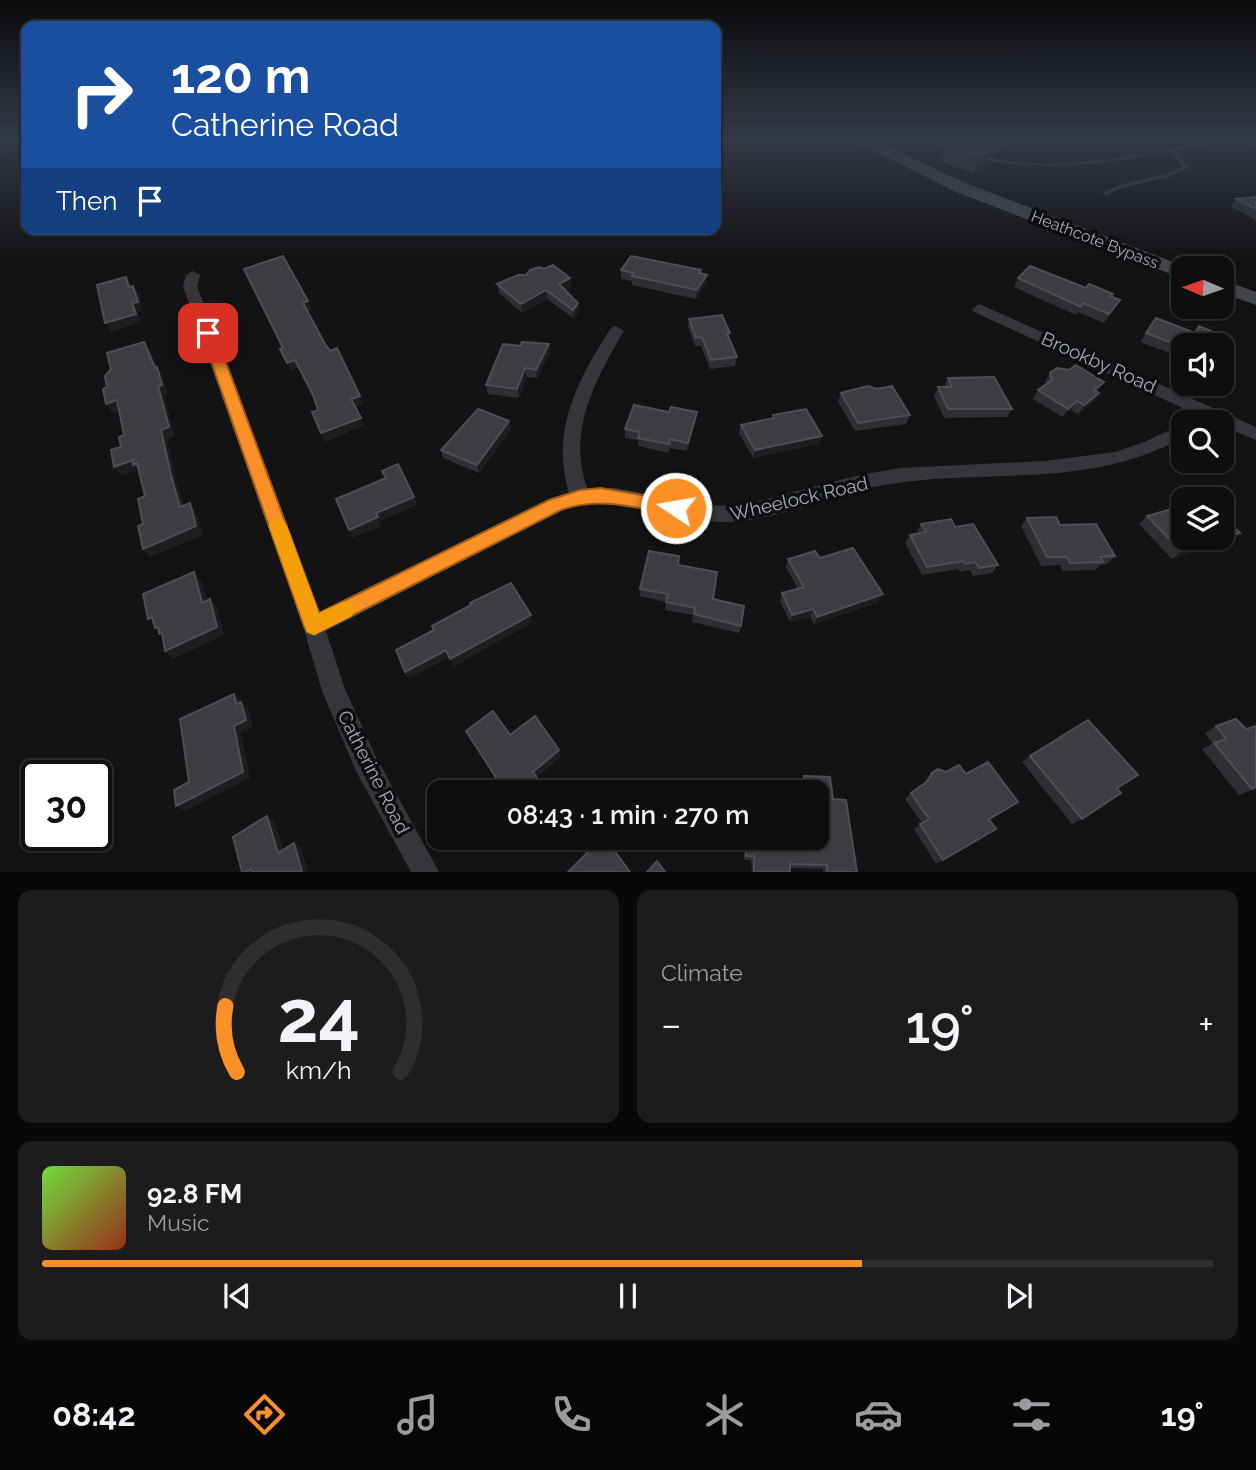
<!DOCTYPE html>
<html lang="en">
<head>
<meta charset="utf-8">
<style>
  body { margin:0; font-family:Raleway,sans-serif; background:#1c1c1e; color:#f1f3f6; height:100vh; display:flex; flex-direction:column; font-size:26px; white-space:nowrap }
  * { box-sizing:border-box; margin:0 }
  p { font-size:23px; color:#9b9c9f }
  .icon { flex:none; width:38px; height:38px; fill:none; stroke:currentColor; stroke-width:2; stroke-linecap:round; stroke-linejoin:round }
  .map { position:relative; height:872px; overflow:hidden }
  .sheet { display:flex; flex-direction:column; gap:18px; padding:18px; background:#080809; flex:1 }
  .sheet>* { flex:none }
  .guide { position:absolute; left:21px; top:21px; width:700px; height:214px; border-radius:14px; box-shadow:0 2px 5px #0004,0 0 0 2px #2e2e30; background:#1a4fa0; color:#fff; overflow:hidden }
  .needle { width:46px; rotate:272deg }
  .fabs { position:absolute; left:1171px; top:256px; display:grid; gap:14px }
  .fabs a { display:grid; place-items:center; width:63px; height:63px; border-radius:14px; background:#0e0e10; box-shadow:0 2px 5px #0004,0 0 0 2px #2e2e30; font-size:35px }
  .speed { position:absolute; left:21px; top:760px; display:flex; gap:14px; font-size:35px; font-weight:700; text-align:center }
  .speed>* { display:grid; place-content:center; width:91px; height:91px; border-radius:50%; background:#0e0e10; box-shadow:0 2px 5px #0004,0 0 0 2px #2e2e30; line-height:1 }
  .speed .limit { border:4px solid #111; border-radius:10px; background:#fff; color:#111 }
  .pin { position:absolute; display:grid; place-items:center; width:60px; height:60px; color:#fff; margin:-30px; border-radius:14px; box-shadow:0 4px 10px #0006 }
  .me { position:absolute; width:77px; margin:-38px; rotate:282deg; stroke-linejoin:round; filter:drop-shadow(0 0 5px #0008) }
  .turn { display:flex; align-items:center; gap:24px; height:147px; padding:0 35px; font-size:32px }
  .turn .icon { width:91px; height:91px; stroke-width:2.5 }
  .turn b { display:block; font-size:49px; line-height:60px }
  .then { display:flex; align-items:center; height:66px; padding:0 35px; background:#0003; gap:14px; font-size:26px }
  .big { font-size:52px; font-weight:600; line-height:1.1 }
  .sheet .tile { flex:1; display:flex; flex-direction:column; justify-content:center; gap:10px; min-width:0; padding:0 24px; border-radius:14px; background:#1c1c1e }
  .sheet .dial { align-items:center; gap:0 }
  .dial svg { height:182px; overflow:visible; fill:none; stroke:#2e2e30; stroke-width:7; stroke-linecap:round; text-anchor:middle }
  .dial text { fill:#f1f3f6; stroke:none }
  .song { display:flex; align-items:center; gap:21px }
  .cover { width:84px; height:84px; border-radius:10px; background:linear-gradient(135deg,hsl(100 70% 55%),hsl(10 70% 35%)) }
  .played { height:7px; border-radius:4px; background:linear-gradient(90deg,#fa9026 70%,#2e2e30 70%) }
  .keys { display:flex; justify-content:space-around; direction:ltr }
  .heat { display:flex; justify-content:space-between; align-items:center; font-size:38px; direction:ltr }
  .sheet .tiles { flex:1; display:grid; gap:18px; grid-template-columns:1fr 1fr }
  .tile:last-child { grid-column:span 2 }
  .trip { position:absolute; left:427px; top:780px; width:402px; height:70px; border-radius:14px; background:#0e0e10; box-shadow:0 2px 5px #0004,0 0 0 2px #2e2e30; font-weight:600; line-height:70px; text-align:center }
  .dock { display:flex; height:112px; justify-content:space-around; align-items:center; background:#060606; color:#9b9c9f }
  .dock .icon { width:49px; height:49px }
  .dock .current { color:#fa9026 }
  .dock b { font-size:32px; color:#f1f3f6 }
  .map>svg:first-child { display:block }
  .green { fill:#192019 }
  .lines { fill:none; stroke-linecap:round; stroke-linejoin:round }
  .lane { fill:#34363a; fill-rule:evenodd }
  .street { fill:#34363a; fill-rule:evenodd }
  .secondary { fill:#42454a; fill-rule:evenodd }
  .wall { fill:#2f2f33 }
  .shaded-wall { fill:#1e1e21 }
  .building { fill:#3b3d41; stroke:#4c4e53; stroke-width:2 }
  .route { fill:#fa9026; stroke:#a25e19; stroke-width:2 }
  .slow { fill:#f59e0b }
  .labels { text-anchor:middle; stroke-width:7; stroke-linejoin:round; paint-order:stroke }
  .far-street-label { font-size:16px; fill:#a4acb6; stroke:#0e0e10 }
  .street-label { font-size:19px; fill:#a4acb6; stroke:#0e0e10 }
</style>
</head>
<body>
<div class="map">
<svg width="1256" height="872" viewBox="0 0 1256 872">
  <rect width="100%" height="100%" fill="#131315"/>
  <polygon class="green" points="0,137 26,137 26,151 0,156"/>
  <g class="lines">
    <g class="lane">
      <polygon points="921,137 929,137 960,149 955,150"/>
      <path d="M1230,137H1241L1175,151L1189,167L1169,177L1128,186L1106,195L1103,193L1104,192C1129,179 1158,179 1183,167L1170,152C1121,161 1072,169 1022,165C1007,164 988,162 974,156L977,154C988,157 998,160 1009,161C1062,168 1116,158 1168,149L1170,146L1173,148Z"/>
    </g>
    <g class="street">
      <path d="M193,271L200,275L197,286L320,612L548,500L569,493C550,431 578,379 611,328L616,326L624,331C595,380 567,431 587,488H616L703,505L739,506L860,475L901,468L1045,461L1115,452L1144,442L1183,424V438C1082,491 989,467 883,485C834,494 770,523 723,522C667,522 618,491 562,510L326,631L345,689L374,753L439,872H411L356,771L322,691L303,626L183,286L186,275Z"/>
      <polygon points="979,304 1256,427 1256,440 1222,426 1222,422 1213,422 974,312 972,309"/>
    </g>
    <g class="secondary">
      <polygon points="847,137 867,137 968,184 1189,268 1183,268 1183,278 1176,276 956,192"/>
      <polygon points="1231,137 1256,137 1256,147 1234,140"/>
      <polygon points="1222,280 1256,292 1256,305 1222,293"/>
    </g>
  </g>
  <g class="wall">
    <polygon points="966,137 1017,137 995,156 990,154 986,162 973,173 940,161 946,146"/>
    <polygon points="1256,197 1256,220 1231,207 1236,199"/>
    <polygon points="621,270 701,270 701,273 707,275 706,283 696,299 632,285 632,281 621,279"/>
    <polygon points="526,275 571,286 565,290 578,303 579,312 573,318 547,299 522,313 499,293 497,284"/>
    <polygon points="1018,278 1086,288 1113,294 1111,297 1120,300 1104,323 1078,312 1076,315 1014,287"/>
    <polygon points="1156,318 1194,333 1199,326 1220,335 1183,345 1183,358 1140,342"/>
    <polygon points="689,319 729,340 737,357 735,366 710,369 701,346 695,346 688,327"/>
    <polygon points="550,353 537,378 527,377 519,398 488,394 486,385"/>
    <polygon points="1050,373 1104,382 1097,391 1099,393 1093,402 1078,414 1071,410 1062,417 1033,399 1038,390 1046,384 1045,382"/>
    <polygon points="948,378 1012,409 1007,417 944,418 934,396 938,387 944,387"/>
    <polygon points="841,393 910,415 906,424 855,431 838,402"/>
    <polygon points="669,412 697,412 696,421 687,451 670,448 668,453 638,446 638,440 625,438 625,429"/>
    <polygon points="773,415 820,444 753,458 739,433 741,425 772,418"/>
    <polygon points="509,421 511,430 479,473 443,458 441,450"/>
    <polygon points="1180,513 1230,541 1172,559 1139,524 1147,516"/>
    <polygon points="1027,518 1060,525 1115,556 1107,564 1100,565 1095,570 1063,571 1060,565 1041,566 1021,526"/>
    <polygon points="921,524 955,527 998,565 992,573 973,576 970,570 960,572 958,569 922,575 905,543 910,535 918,533 917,532"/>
    <polygon points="820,558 878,602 814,624 810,617 790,622 780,601 782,593 798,589 786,567 788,559"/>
    <polygon points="678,565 741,626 739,633 692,622 693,615 665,610 666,602 640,596 640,589"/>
    <polygon points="1216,726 1246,729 1256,726 1256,788 1239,795 1202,749 1213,743 1205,733"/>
    <polygon points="466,731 510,735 561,756 536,777 547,793 505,793"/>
    <polygon points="1030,756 1117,788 1082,819 1072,824 1022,762"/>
    <polygon points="946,772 966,774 1010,808 990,819 996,829 936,864 914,829 922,823 905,799 911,793 923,785 926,779 932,773"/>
    <polygon points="804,776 833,799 857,872 823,872 823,869 790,868 790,872 752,872 751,860 744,860 743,838 817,838 817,793 722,793 723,789 782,792 781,785 784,779 801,780"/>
  </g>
  <g class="shaded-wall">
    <polygon points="1005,137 1017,137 995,156 1001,140"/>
    <polygon points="993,147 986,162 973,173 979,157"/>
    <polygon points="707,275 706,283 696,299 697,290"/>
    <polygon points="570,278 571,286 560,293 559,284"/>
    <polygon points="133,286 139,294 143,310 138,312 141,322 111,332 105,323 132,303"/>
    <polygon points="546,290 547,299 522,313 521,304"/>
    <polygon points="308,301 312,310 307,312 303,303"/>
    <polygon points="578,303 579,312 573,318 573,310"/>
    <polygon points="144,342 150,350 158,370 157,367 163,376 168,393 164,395 175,436 167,439 177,484 187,516 180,507 171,475 161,430 158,386 155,368"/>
    <polygon points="549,344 550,353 537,378 536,370"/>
    <polygon points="295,360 299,368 291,371 287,363"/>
    <polygon points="525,368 527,377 519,398 517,389"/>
    <polygon points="1099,393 1093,402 1078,414 1084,405"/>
    <polygon points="360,396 363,404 355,408 351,399"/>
    <polygon points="117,400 124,409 113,413 106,404"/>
    <polygon points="1077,401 1071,410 1062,417 1068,409"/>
    <polygon points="697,412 696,421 687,451 688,443"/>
    <polygon points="361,418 364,426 325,442 321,433"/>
    <polygon points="509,421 511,430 479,473 477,465"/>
    <polygon points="822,436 820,444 753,458 755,450"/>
    <polygon points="133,460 137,463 140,473 138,470 121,476 114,467"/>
    <polygon points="414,497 417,505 380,521 376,513"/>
    <polygon points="190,503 196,512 203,535 150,557 143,549"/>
    <polygon points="378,517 382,526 353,538 349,530"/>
    <polygon points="1240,533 1230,541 1172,559 1181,551"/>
    <polygon points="194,572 201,580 209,611 202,603"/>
    <polygon points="883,594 878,602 814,624 817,617"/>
    <polygon points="210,599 217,607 224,635 173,659 165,651"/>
    <polygon points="813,609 810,617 790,622 792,615"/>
    <polygon points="531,615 532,623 453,667 450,659"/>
    <polygon points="446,650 449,657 409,679 405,672"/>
    <polygon points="234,694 248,708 253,727 241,733 250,778 185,811 176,806 234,726 236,704"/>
    <polygon points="559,750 561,756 534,778 533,772"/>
    <polygon points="267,816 274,821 286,857 278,853"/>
    <polygon points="294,843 301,848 308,872 302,872"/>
  </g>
  <g class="building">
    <polygon points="958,137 963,137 993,147 979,157 946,146"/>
    <polygon points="990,137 1005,137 1001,140"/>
    <polygon points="1256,197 1256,209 1236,199"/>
    <polygon points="283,256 308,301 303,303 325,344 330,351 337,348 360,396 351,399 361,418 321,433 312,412 318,410 313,395 295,360 287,363 280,349 283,348 244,269"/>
    <polygon points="631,256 701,270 699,273 707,275 697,290 632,276 633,273 621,270"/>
    <polygon points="553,265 570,278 559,284 578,303 573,310 546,290 521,304 497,284 518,275 526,275 530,270 539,267 544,269"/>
    <polygon points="1030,266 1086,288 1089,284 1113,294 1110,296 1120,300 1109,314 1083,303 1081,307 1018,278"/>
    <polygon points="126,277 129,287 133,286 138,302 132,303 136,314 105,323 97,285"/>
    <polygon points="722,315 730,333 727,334 737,357 711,360 702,337 696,338 689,319"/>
    <polygon points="1156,318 1195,333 1199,326 1220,335 1214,345 1183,345 1183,347 1146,333"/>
    <polygon points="144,342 155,368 157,367 162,385 158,386 169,427 161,430 171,475 180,507 190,503 196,526 143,549 138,526 143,524 138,499 145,496 137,463 133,465 133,460 114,467 111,450 121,447 119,437 124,435 117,400 106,404 103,389 107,387 105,376 111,369 107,353"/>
    <polygon points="522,342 549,344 536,370 525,368 517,389 486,385 503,344 520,346"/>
    <polygon points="1076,365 1104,382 1094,390 1099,393 1084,405 1077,401 1068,409 1038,390 1052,380 1050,373 1057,368 1069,370"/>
    <polygon points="994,377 1012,409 948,409 938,387 952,387 948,378"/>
    <polygon points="868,386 877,389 892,386 910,415 858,423 841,393"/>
    <polygon points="634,405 669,412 671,407 697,412 688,443 670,439 669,444 638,438 640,432 625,429"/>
    <polygon points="478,409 509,421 477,465 441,450"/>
    <polygon points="806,409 822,436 755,450 741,425 774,418 773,415"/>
    <polygon points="398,464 414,497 376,513 378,517 349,530 336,499 386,478 382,471"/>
    <polygon points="1175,508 1180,513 1183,513 1183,537 1222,537 1222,516 1240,533 1181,551 1147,516"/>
    <polygon points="1056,517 1060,525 1096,524 1115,556 1100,557 1103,562 1070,563 1067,557 1047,557 1027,518"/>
    <polygon points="951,519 955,527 973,524 998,565 979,568 975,562 965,564 963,561 927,567 910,535 926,532 921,524"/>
    <polygon points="853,548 883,594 817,617 813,609 792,615 782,593 804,587 788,559 815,551 820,558"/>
    <polygon points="649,551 679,556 678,565 717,572 713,599 744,606 741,626 694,614 695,608 666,602 668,594 640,589"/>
    <polygon points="194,572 202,603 210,599 217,627 165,651 162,633 159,634 158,627 155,628 152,617 148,619 143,594"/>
    <polygon points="511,583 531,615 450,659 446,650 405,672 396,650 434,630 432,626 471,605 470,603"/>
    <polygon points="234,694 236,704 241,702 246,720 234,726 243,772 176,806 174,790 189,782 180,719"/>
    <polygon points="493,711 510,735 535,716 559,750 533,772 547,793 506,793 466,731"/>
    <polygon points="1236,719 1246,729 1256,726 1256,787 1252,789 1214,743 1226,739 1216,726"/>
    <polygon points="1088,720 1138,775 1117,788 1121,793 1082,819 1030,756"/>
    <polygon points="988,762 1018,802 989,819 996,829 943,860 920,824 929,819 911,793 928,781 932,773 938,769 946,772 959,765 966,774"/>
    <polygon points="804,776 830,777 833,799 846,800 857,872 827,872 827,865 790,864 790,872 754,872 754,856 746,856 745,838 817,838 817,793 723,793 723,789 786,792 784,779 804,780"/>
    <polygon points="267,816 278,853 294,843 302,872 252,872 251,869 247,872 242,872 233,837"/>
    <polygon points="602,838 605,838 630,872 568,872"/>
    <polygon points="657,861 665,872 647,872"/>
  </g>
  <linearGradient id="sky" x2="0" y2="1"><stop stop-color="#0a0a0c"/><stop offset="0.53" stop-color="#333946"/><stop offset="1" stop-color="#333946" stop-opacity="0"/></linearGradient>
  <rect width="1256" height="259" fill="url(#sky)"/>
  <path class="route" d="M208,329L215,333L319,613L549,500L580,490L601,488L676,501L682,503L684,508L682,513L676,515C635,508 602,496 561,510L314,635L307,632L304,626L201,333Z"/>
  <polygon class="slow" points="278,519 284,521 287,526 319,613 345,601 352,604 355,610 352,616 314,635 307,632 269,526 272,521"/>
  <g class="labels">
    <g class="far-street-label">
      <text transform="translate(1095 239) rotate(21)" y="6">Heathcote Bypass</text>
    </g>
    <g class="street-label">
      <text transform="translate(1099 362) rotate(24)" y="7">Brookby Road</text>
      <text transform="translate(799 498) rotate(-13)" y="7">Wheelock Road</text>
      <text transform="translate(374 772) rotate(63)" y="7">Catherine Road</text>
    </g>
  </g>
</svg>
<div class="fabs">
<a><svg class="needle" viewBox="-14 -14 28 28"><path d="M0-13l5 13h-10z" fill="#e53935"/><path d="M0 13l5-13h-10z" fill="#9b9c9f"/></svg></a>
<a><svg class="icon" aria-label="sound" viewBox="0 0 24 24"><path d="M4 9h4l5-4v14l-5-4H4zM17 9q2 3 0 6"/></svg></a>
<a><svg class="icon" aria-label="search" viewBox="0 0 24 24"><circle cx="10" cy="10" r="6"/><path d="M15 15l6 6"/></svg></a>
<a><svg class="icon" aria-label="layers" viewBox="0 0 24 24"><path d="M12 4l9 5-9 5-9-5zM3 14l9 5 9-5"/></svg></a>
</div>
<div class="speed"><div class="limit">30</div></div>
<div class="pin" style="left:208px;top:333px;background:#d93025"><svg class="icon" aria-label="arrive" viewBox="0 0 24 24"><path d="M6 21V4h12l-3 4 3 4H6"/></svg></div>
<svg class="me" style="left:676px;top:508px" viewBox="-20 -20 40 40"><circle r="17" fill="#fa9026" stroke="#fff" stroke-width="3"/><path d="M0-11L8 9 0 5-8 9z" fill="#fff"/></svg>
<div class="trip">08:43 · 1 min · 270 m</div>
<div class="guide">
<div class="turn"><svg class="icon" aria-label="right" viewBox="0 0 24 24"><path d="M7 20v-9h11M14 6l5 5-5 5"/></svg><div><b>120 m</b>Catherine Road</div></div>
<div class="then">Then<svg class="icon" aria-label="arrive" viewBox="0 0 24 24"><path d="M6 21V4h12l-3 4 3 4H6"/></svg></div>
</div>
</div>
<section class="sheet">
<div class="tiles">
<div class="tile dial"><svg viewBox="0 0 100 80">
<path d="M14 69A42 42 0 1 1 86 69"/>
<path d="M14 69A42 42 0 0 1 9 40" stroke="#fa9026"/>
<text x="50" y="56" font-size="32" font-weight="700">24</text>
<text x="50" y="72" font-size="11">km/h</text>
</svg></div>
<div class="tile"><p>Climate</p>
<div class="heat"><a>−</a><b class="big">19°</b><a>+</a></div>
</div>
<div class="tile">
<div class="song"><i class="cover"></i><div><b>92.8 FM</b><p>Music</p></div></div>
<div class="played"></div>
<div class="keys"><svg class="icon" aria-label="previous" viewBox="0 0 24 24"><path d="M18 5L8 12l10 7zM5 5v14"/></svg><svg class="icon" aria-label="pause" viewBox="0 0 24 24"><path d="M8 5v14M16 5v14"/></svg><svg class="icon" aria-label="next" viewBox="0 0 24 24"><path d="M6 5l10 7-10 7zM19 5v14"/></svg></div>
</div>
</div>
</section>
<nav class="dock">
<b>08:42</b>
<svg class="icon current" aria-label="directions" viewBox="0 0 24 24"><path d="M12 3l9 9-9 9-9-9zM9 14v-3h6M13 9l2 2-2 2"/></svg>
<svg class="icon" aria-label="music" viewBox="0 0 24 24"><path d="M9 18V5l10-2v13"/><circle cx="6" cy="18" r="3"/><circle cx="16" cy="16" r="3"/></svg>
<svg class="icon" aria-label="phone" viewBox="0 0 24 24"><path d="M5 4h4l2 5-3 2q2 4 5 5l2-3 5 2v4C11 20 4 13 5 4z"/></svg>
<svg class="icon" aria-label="climate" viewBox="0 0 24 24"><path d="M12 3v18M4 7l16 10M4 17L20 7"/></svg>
<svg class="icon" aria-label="car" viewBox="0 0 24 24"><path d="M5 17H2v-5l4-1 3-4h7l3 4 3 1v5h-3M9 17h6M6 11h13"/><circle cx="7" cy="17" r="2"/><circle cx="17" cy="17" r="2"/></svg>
<svg class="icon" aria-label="filters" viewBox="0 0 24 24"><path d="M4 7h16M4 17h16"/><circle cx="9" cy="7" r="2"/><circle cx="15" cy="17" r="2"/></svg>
<b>19°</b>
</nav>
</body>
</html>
